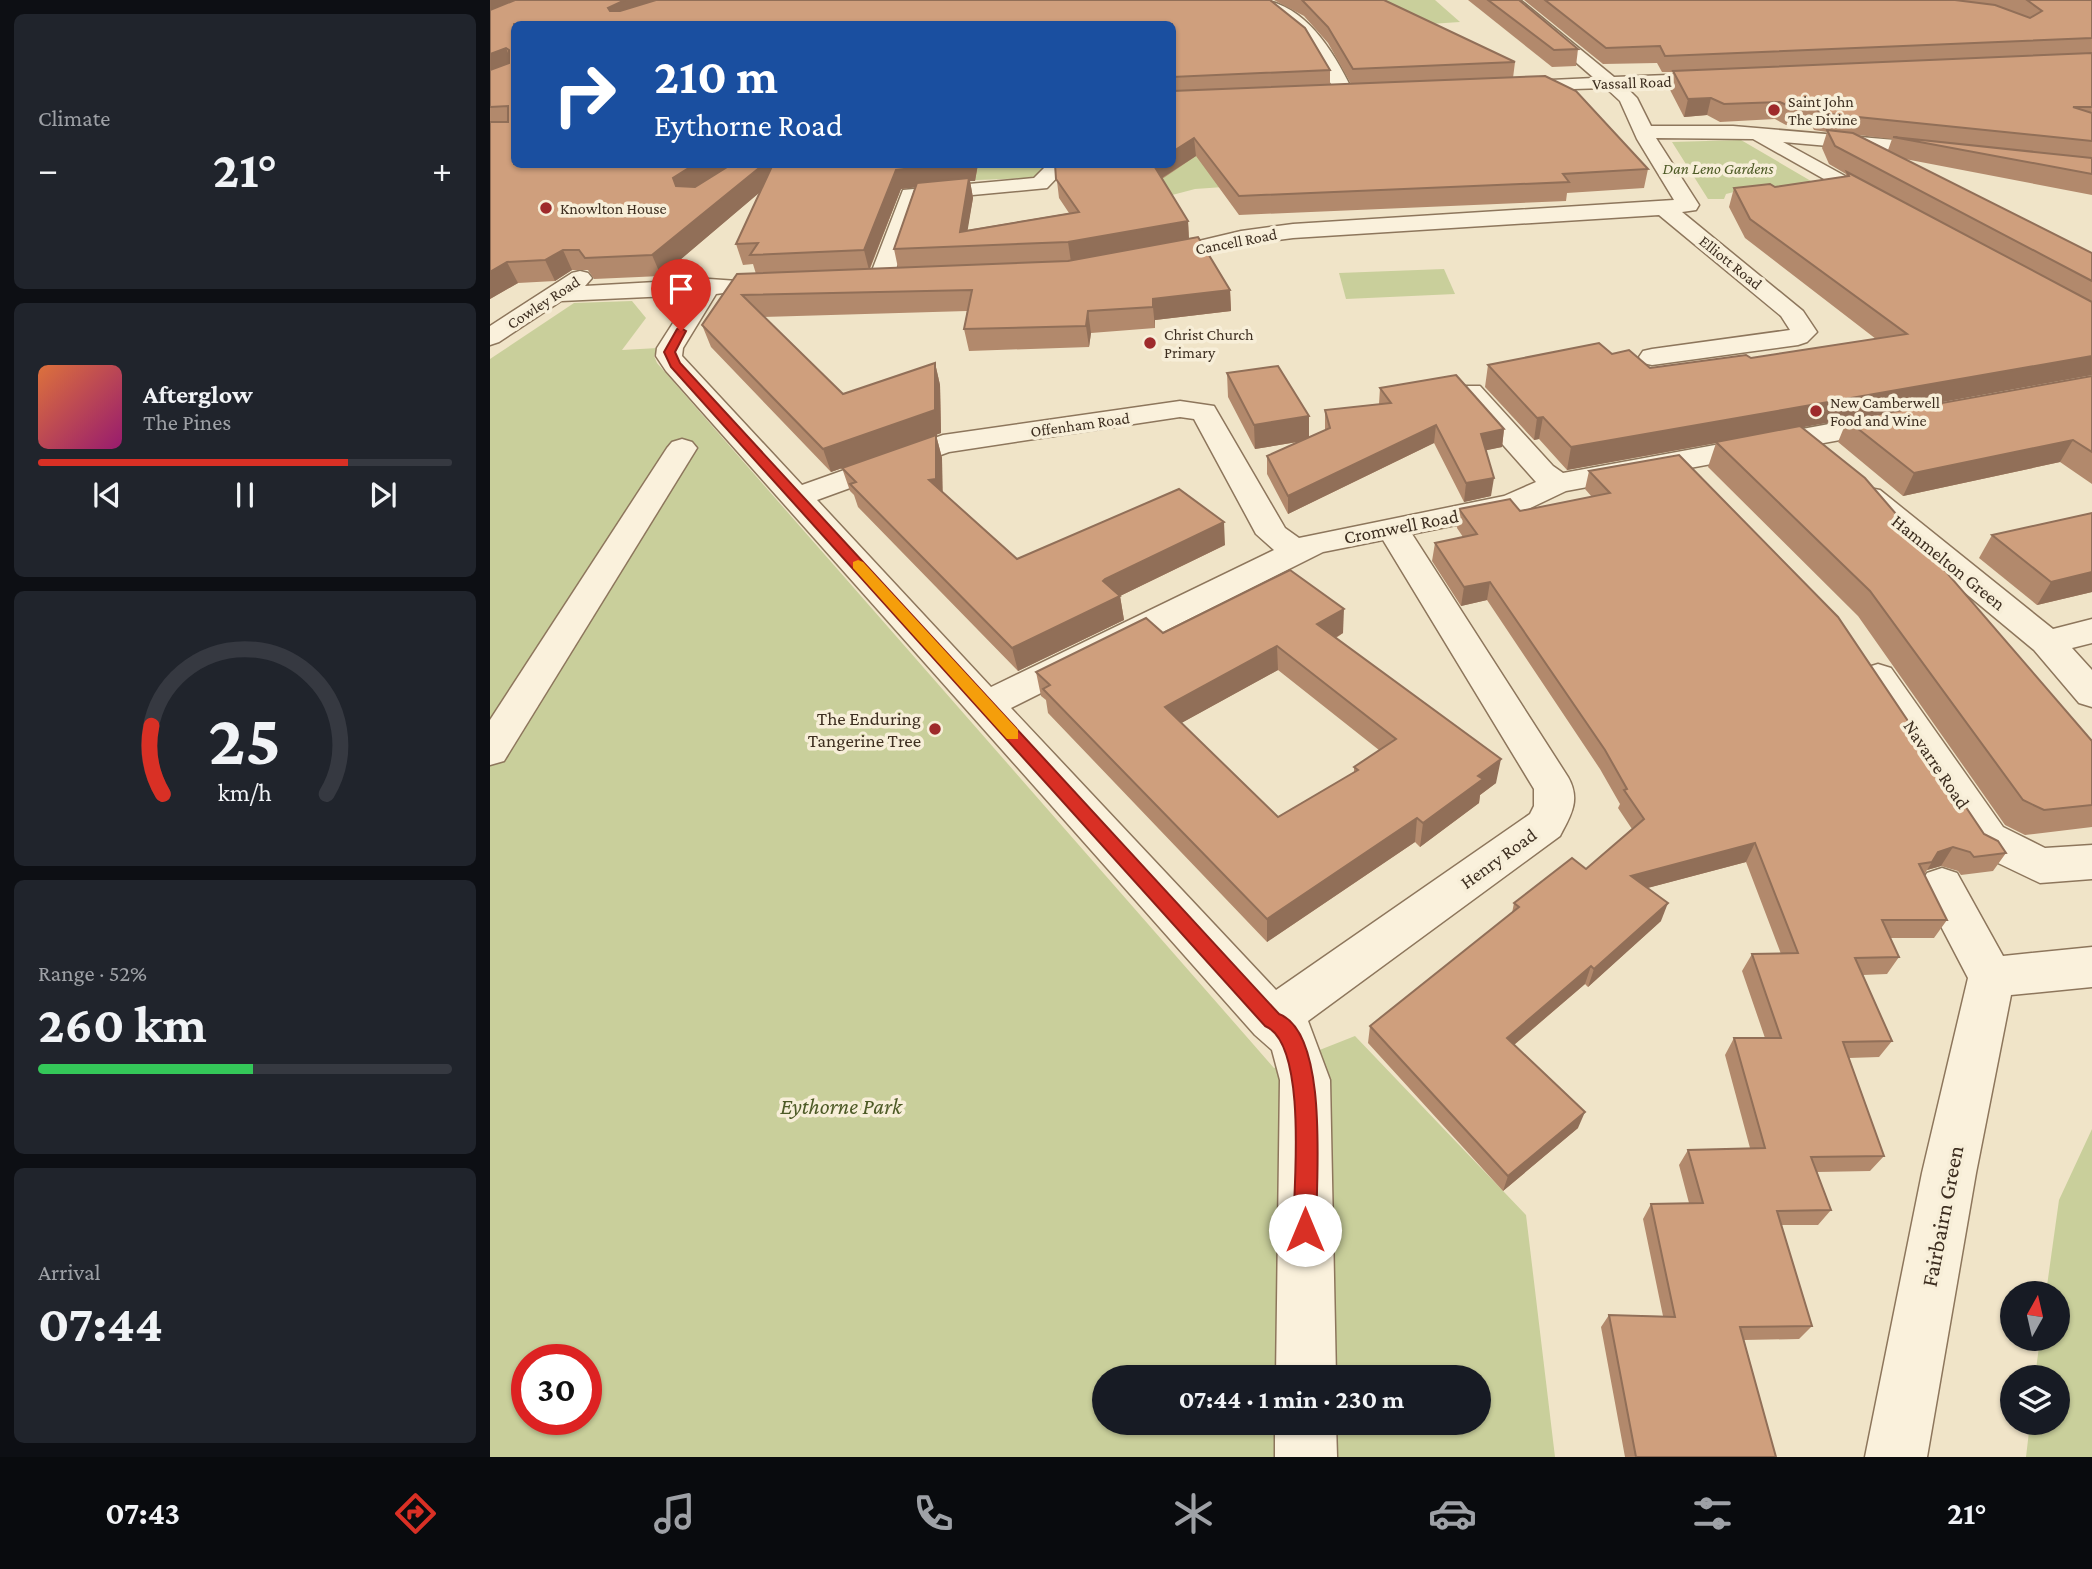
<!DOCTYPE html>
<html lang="en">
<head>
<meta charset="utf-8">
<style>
  body { margin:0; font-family:"Crimson Pro",serif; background:#20242c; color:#f1f3f6; height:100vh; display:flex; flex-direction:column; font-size:26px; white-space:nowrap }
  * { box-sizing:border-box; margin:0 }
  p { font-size:23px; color:#9ea1a6 }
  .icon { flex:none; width:38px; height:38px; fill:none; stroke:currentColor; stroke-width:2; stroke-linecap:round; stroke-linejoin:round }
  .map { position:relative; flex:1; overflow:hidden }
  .drawer { display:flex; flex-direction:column; gap:14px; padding:14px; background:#0d0f14; width:490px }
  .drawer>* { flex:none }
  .hud { position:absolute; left:21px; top:21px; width:665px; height:147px; border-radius:10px; box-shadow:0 2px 5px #0004; background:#1a4fa0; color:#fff; overflow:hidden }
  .needle { width:46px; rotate:8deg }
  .tools { position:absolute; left:1510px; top:1281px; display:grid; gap:14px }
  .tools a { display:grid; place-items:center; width:70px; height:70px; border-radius:50%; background:#171b24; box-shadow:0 2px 5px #0004; font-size:35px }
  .speed { position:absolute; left:21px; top:1344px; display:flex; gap:14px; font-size:35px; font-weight:700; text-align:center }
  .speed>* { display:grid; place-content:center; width:91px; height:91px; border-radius:50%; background:#171b24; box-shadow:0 2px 5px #0004; line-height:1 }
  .speed .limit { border:10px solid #d22; background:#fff; color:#111 }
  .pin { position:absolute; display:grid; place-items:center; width:60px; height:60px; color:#fff; margin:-72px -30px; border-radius:50% 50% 50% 0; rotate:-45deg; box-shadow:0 0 7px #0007 }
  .pin .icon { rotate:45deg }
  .me { position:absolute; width:77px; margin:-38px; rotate:0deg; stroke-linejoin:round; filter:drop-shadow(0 0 5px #0008) }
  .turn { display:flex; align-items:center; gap:24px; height:147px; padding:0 28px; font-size:32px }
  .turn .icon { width:91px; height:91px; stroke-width:2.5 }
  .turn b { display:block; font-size:49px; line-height:60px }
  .big { font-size:52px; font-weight:700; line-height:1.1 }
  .drawer .widget { flex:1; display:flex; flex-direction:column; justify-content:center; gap:10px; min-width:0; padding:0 24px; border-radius:10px; background:#20242c }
  .drawer .dial { align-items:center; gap:0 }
  .dial svg { height:182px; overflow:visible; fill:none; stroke:#363941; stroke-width:7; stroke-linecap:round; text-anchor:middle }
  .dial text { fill:#f1f3f6; stroke:none }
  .song { display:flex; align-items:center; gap:21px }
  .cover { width:84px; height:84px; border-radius:10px; background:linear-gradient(135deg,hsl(20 70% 55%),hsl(320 70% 35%)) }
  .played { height:7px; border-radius:4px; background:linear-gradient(90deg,#d93025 75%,#363941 75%) }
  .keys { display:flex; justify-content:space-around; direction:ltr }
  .heat { display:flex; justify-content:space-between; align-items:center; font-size:38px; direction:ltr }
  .charge { height:10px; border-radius:5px; background:linear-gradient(90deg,#34c759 52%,#363941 0) }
  .trip { position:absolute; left:602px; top:1365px; width:399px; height:70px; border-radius:35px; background:#171b24; box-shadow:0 2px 5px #0004; font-weight:700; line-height:70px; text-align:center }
  .tabs { display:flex; height:112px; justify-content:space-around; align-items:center; background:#090b0e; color:#9ea1a6 }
  .tabs .icon { width:49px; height:49px }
  .tabs .selected { color:#d93025 }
  .tabs b { font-size:32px; color:#f1f3f6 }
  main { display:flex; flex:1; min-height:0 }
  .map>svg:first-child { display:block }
  .green { fill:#c9cf9b; fill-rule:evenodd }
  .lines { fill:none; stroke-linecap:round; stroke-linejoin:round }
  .minor-casing { stroke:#8d765c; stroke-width:3 }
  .minor { fill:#faf1dc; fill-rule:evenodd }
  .wall { fill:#b2896c; fill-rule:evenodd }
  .shaded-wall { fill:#916f58 }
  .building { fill:#cf9f7d; stroke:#916f58; stroke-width:2; fill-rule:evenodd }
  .route { fill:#d93025; stroke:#8d1f18; stroke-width:2 }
  .slow { fill:#f59e0b }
  .poi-dot { fill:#9e2a2b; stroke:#f7eed8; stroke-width:2.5 }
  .labels { text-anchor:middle; stroke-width:7; stroke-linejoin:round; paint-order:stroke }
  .far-street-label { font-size:16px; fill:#3d2e20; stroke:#f7eed8 }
  .far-poi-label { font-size:16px; fill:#3d2e20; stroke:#f7eed8; text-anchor:start }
  .far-park-label { font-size:16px; font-style:italic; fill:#4d5a26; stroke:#f7eed8 }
  .street-label { font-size:19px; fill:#3d2e20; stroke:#f7eed8 }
  .poi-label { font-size:19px; fill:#3d2e20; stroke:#f7eed8; text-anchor:end }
  .near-park-label { font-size:23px; font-style:italic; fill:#4d5a26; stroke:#f7eed8 }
  .near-street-label { font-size:23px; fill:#3d2e20; stroke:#f7eed8 }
</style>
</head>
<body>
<main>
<section class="drawer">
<div class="widget"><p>Climate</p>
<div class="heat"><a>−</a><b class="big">21°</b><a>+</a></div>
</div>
<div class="widget">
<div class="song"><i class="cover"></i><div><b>Afterglow</b><p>The Pines</p></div></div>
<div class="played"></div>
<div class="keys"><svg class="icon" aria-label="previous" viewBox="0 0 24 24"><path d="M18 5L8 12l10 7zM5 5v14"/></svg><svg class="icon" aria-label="pause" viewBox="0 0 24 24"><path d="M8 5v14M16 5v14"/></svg><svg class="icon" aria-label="next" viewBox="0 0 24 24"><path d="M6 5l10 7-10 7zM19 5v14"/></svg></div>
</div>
<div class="widget dial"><svg viewBox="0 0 100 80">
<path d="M14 69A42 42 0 1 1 86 69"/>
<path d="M14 69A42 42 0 0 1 9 39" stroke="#d93025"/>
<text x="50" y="56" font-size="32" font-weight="700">25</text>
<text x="50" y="72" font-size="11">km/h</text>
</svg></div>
<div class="widget"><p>Range · 52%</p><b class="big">260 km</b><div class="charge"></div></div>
<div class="widget"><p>Arrival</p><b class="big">07:44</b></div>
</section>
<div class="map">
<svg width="1602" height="1457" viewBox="0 0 1602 1457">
  <rect width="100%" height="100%" fill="#f0e4c8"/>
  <g class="green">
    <polygon points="884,0 945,0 970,22 925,25"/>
    <polygon points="1251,140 1338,191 1252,190 1236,194 1234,199 1218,199 1182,142"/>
    <polygon points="761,152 748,186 705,189 648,204 673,179 676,165 682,164 686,155"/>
    <polygon points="436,165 560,165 545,178 431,182"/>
    <polygon points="954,269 965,294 856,299 849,273"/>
    <path d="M142,301L156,318L132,350L168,348L164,356L167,363L784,1068L865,1036L1036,1215L1065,1457H0V359L84,303ZM37,1360H96V1419H37ZM614,1377H989V1423H614Z"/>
    <polygon points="1602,1129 1602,1457 1536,1457 1540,1423 1568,1423 1568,1377 1545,1377 1550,1339 1568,1339 1568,1293 1556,1293 1569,1200"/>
  </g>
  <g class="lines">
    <defs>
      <g id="minor">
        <path d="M766,0C814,0 846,55 864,94L861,98H849L817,42Z"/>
        <polygon points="1014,0 1030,0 1124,77 1233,73 1242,78 1233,83 1136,87 1147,98 1161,126 1243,126 1452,144 1462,150 1452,156 1293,142 1395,198 1398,203 1395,208 1387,209 1263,139 1166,138 1209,205 1206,210 1192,212 1313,311 1327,332 1317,342 1308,345 1162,365 1153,363 1149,357 1153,351 1162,349 1300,330 1291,316 1169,215 803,238 751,245 662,266 654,264 650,259 654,254 751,231 803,224 1184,200 1147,139 1130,101 1116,88 1014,91 1011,87 1014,83 1020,82 1104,78"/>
        <polygon points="558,164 580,164 557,188 429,200 402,281 398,286 382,286 378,281 413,190 544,178"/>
        <path d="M90,271L98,273L102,278L95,286L219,279L248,281L251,286L248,291L226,294L193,348L192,356L312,485L453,435L690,401L724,406L795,528L809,538L1014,496L1046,482L966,392L970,386H990L1063,466L1073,473L1404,412L1414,415L1418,421L1414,427L1404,430L1076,491L1034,511L922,534L1078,777C1091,800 1081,815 1070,836L818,1021L840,1080L846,1377H786L790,1080L782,1050L765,1035L176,371L166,356L167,348L201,295L71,301L9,342L0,345V326L82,273ZM690,417L704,419L766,534L784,550L501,687L327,500L459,452ZM893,540L1044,789V806L1040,814L786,990L521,708L833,552Z"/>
        <polygon points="192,439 202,442 207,448 14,761 0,765 0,720 177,448 182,442"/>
        <polygon points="1379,488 1390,490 1563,629 1602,619 1602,643 1582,648 1602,670 1602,707 1589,703 1544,650 1368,504 1364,497 1368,490"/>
        <polygon points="1388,664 1401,668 1513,827 1555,848 1602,845 1602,879 1550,883 1483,851 1370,677 1375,668"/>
        <polygon points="1452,868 1467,873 1513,956 1602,947 1602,987 1521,995 1486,1173 1437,1457 1375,1457 1432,1173 1478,978 1430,886 1437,873"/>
        <polygon points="785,1423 846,1423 847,1457 785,1457"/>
      </g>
    </defs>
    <use href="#minor" class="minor-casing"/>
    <use href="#minor" class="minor"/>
  </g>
  <g class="wall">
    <path d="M0,0H780L815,28L840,70V85L861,84L838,43L814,16L784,0H894L1025,62L1023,78L1055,76L1086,91L1158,169L1154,188L1077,193L1076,201L749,215L706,156L672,179L698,221L699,239L708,237L740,290L741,311L665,320V328L601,333L599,347L479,351L474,329L477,311L273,317L353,394L445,363L450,385L451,433L341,472L221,347L212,325L247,274H266L263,264L253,265L246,244L271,191L171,276L104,279L98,270H82L65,281L28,283L0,299ZM24,24H682V164H565L569,198L579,213L477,230L483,198L480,181H485L488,164H24ZM425,187L404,249L408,268L380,269L411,189Z"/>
    <polygon points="978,0 1029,0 1088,49 1086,66 1062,67"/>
    <path d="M1034,0H1602V195L1415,159L1602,253V375L1311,427L1602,741V827L1535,835L1515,825L1368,616L1218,467L1226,443L1077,470L1049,439L1044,440L995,387L998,365L1122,354L1160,368L1261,358L1386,339L1255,238L1239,207L1244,188L1285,187L1355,177L1356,174L1339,164L1332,148L1337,132L1324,130L1321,124L1296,125L1285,119L1230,122L1217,115L1194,117L1179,88L1183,72H1172L1167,63L1113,64ZM1368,135L1402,139L1398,150Z"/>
    <polygon points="737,373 819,437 835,430 835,410 889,404 890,388 1014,429 1012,447 996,450 1001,496 974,502 944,443 798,514 777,474 777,456 807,442 765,449 738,397"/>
    <polygon points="1602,376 1602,484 1570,462 1413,496 1348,442 1357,420"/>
    <polygon points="446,435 452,458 452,492 527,559 735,545 630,596 634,620 528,671 368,507 364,495 360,491 352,468"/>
    <polygon points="1099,471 1494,834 1516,853 1503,871 1471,875 1468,871 1451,866 1437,870 1434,875 1457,920 1444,938 1400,938 1409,957 1397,974 1373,975 1402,1041 1389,1057 1359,1058 1394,1156 1380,1171 1327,1172 1341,1210 1328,1225 1291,1225 1322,1326 1309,1339 1254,1340 1286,1457 1135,1457 1111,1327 1119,1315 1173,1316 1153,1219 1161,1204 1199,1203 1189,1165 1198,1150 1260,1148 1235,1055 1244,1038 1275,1038 1252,971 1262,954 1291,954 1256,862 1157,888 1171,921 1098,987 1095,984 1024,1045 1088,1128 1013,1191 878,1043 880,1026 1022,913 1024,903 1096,869 1142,829 1128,808 1130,804 1110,769 997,600 971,606 942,561 945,543 973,537 967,528 969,509 1030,511 1102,497 1095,489"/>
    <polygon points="1502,535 1602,592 1547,605 1489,558"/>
    <path d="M673,633H853L846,638L1006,783L990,795L989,803L930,847L925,842L777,942L558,713L556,700L551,696L546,672ZM788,670L889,750L864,767V773L788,817L691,723Z"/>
  </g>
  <g class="shaded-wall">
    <polygon points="0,0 38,0 0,14"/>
    <polygon points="135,0 172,0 123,23 118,8"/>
    <polygon points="16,48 23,65 0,74 0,54"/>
    <polygon points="1221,98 1217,115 1194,117 1198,99"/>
    <polygon points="704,138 706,156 664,183 663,164 682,164 682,152"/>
    <polygon points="205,164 242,164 191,197 186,186 183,178"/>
    <polygon points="274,164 293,164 295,171 171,276 162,255"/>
    <polygon points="457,164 488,164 485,181 480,181 483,198 475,246 470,232 478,182 411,189 379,270 374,250 406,170"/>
    <polygon points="698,221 699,241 581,262 578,242"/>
    <polygon points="73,250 82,270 65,281 55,260"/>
    <polygon points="17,262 28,283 0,299 0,272"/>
    <polygon points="740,290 741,311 665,320 665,328 663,307 663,299"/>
    <polygon points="598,311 601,333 599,347 596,326"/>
    <polygon points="1602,356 1602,375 1077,470 1081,447"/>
    <polygon points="445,363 450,385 451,433 341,472 333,449"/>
    <polygon points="819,416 819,440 765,449 764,425"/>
    <polygon points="1053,417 1049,439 1044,440 1047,418"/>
    <polygon points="946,425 944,443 798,514 798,496"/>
    <polygon points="1014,429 1012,447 988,452 991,434"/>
    <polygon points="446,435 452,458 453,502 439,480"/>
    <polygon points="1583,440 1570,462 1413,496 1424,473"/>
    <polygon points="1004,478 1001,496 974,502 976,483"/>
    <polygon points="734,522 735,545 630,596 634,620 528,671 522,648 615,579"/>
    <polygon points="1602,572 1602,592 1547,605 1561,582"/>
    <polygon points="1000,582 997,600 971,606 974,587"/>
    <polygon points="854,609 853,633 827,648 827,624"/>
    <polygon points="787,646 788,670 677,731 675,707"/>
    <polygon points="1011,759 1006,783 990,795 989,803 930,847 933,823 988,776"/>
    <polygon points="927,818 925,842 777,942 777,919"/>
    <polygon points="1265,843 1256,862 1135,894 1141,876"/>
    <polygon points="1463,847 1451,866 1437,870 1448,852"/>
    <polygon points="1178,903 1171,921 1098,987 1104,969"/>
    <polygon points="1101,966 1095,984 1012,1055 1017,1038"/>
    <polygon points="1095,1112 1088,1128 1013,1191 1018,1176"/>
  </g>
  <g class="building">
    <polygon points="25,0 135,0 118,8 120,11 130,11 166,0 780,0 815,28 840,70 682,77 682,24 24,24 24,164 205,164 183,178 186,186 205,187 242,164 274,164 162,255 95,258 89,250 73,250 55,260 17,262 0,272 0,122 18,122 18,106 0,107 0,70 19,63 19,50 16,48 0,54 0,10"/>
    <polygon points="812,0 894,0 1025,62 863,69 838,27"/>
    <polygon points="998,0 1029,0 1088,49 1064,50"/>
    <polygon points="1055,0 1465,0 1505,5 1540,18 1552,11 1537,0 1602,0 1602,38 1175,56 1170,46 1116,48"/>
    <polygon points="1602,53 1602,107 1583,107 1602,113 1602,141 1329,113 1327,106 1301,107 1290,102 1234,104 1221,98 1198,99 1183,71"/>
    <polygon points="1055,76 1086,91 1158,169 1073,174 1079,182 749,196 704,138 682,152 682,91"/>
    <polygon points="1337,130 1363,133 1602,253 1602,281 1345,146"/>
    <polygon points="1403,137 1602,158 1602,174"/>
    <polygon points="283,164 457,164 406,170 374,250 260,255 268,243 246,244"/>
    <polygon points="565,164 663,164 698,221 578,242 404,249 427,183 479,178 470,232 589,212 566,179"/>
    <polygon points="1357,172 1602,302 1602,356 1081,447 1053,417 1047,418 998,365 1109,343 1122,354 1139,350 1160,368 1256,355 1261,358 1417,334 1260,219 1244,188 1280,184 1285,187 1359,176"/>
    <polygon points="708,237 740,290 663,299 663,307 598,311 596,326 474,329 482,290 252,295 353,394 445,363 445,410 333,449 212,325 247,274 578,261"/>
    <polygon points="788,366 819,416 764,425 737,373"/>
    <polygon points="966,375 1014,429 991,434 1004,478 976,483 946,425 798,496 777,456 840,428 835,410 901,403 890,388"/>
    <polygon points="1602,376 1602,452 1583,440 1424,473 1357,420"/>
    <polygon points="1310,426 1375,478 1602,741 1602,805 1554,810 1533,800 1380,591 1226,442"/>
    <polygon points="446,435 446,479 439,480 527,559 689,489 734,522 615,579 613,581 630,596 522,648 360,484 366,482 352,468"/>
    <polygon points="1189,455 1348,617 1494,834 1508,841 1516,853 1484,857 1480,852 1463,847 1448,852 1442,862 1429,864 1457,920 1392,920 1409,957 1365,958 1402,1041 1353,1042 1394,1156 1321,1157 1341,1210 1287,1211 1322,1326 1250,1327 1286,1457 1146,1457 1119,1315 1185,1317 1161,1204 1213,1203 1198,1150 1275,1148 1244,1038 1291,1038 1262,954 1308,953 1265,843 1141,876 1178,903 1104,969 1101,966 1017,1038 1095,1112 1018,1176 880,1026 1029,907 1024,903 1082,858 1096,869 1154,819 1134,790 1137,789 1115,750 1000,582 974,587 945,543 987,534 969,509 1020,499 1030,511 1120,493 1099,471"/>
    <polygon points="1602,513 1602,572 1561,582 1502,535"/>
    <path d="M800,570L854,609L827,624L1011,759L988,776L993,779L933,823L927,818L777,919L553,689L560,685L546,672L656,618L673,633ZM787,646L906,739L864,767L868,770L788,817L675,707Z"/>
  </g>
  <path class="route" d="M191,328L196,331L185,352L190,363L789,1014C840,1033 826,1183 826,1230L823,1238L815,1242L807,1238L803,1230C804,1188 818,1043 775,1026L181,367L174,352L187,329Z"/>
  <polygon class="slow" points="368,560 373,562 528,730 528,739 517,739 363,568 363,562"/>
  <g class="poi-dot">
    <circle cx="1284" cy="110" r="7"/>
    <circle cx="56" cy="208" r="7"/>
    <circle cx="660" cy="343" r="7"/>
    <circle cx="1326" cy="411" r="7"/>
    <circle cx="445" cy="729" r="7"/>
  </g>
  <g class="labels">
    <g class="far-street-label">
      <text transform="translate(1142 82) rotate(-2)" y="6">Vassall Road</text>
      <text transform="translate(746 241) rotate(-11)" y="6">Cancell Road</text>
      <text transform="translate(1241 262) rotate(39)" y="6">Elliott Road</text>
      <text transform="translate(53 302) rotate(-33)" y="6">Cowley Road</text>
      <text transform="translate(590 424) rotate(-8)" y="6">Offenham Road</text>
    </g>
    <g class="far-poi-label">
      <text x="1298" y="107">Saint John<tspan x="1298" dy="18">The Divine</tspan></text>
      <text x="70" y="214">Knowlton House</text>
      <text x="674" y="340">Christ Church<tspan x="674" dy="18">Primary</tspan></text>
      <text x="1340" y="408">New Camberwell<tspan x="1340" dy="18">Food and Wine</tspan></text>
    </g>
    <g class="far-park-label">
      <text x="1228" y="174">Dan Leno Gardens</text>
    </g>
    <g class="street-label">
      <text transform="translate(911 526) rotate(-11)" y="7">Cromwell Road</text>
      <text transform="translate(1459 562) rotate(39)" y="7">Hammelton Green</text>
      <text transform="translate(1447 764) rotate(56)" y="7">Navarre Road</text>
      <text transform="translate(1008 858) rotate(-36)" y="7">Henry Road</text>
    </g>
    <g class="poi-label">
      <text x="431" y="725">The Enduring<tspan x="431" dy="22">Tangerine Tree</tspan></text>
    </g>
    <g class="near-park-label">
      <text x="351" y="1114">Eythorne Park</text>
    </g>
    <g class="near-street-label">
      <text transform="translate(1452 1216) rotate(-79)" y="8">Fairbairn Green</text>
    </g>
  </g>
</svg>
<div class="tools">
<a><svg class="needle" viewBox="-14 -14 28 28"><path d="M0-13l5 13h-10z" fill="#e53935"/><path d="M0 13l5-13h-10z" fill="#9ea1a6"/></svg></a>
<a><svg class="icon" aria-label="layers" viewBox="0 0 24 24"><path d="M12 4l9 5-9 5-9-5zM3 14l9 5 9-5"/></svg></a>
</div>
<div class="speed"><div class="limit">30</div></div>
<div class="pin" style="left:191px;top:331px;background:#d93025"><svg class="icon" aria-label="arrive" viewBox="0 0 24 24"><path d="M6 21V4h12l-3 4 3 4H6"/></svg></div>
<svg class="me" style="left:815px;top:1230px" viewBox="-20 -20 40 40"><circle r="19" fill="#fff"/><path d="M0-13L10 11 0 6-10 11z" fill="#d93025"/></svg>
<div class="trip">07:44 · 1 min · 230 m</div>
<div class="hud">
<div class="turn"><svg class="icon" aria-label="right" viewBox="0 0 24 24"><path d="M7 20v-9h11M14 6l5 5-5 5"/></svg><div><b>210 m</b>Eythorne Road</div></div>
</div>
</div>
</main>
<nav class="tabs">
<b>07:43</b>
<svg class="icon selected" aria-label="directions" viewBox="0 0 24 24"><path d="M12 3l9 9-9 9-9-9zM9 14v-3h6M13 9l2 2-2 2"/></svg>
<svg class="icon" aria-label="music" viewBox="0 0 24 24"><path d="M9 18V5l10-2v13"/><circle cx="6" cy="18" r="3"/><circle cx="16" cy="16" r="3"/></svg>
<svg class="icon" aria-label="phone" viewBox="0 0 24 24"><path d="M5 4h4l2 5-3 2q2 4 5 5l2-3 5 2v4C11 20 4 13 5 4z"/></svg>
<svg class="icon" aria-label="climate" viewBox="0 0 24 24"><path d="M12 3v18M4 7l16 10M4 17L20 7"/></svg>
<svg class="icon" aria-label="car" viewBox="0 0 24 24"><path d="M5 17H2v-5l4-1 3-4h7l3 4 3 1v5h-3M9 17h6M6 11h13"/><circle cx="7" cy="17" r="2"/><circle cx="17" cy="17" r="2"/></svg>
<svg class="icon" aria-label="filters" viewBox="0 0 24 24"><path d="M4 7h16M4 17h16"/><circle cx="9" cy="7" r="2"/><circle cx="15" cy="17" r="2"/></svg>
<b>21°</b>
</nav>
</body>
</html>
